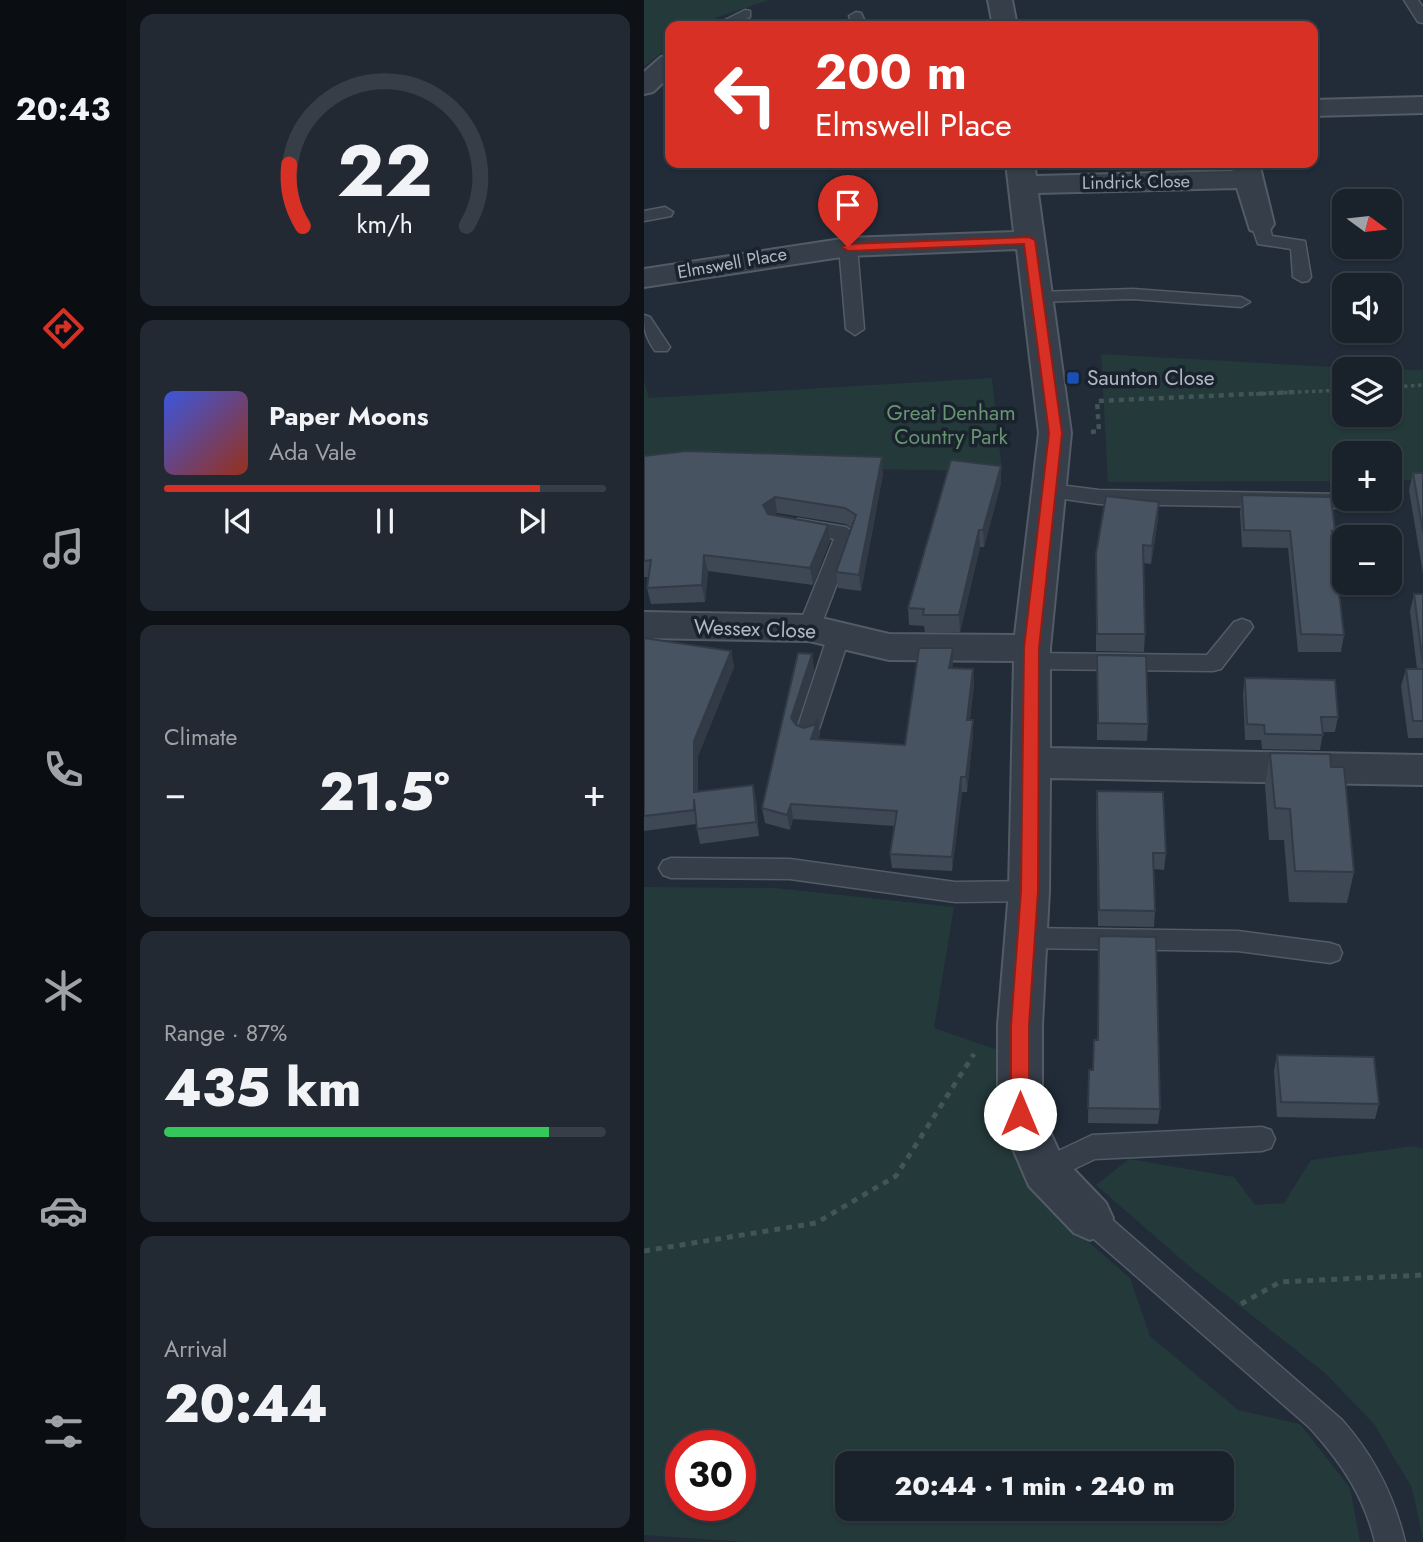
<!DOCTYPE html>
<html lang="en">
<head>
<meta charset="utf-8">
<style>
  body { margin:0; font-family:Jost,sans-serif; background:#222932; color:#f1f3f6; height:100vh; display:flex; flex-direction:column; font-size:26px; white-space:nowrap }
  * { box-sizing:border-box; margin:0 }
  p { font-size:23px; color:#9fa3a8 }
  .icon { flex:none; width:38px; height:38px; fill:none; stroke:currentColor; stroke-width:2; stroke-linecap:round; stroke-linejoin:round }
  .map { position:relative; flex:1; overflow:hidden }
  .sheet { display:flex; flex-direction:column; gap:14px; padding:14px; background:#0e1217; width:518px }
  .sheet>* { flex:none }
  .top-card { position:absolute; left:21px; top:21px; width:653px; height:147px; border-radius:14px; box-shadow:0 2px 5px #0004,0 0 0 2px #373e47; background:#d93025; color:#fff; overflow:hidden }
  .needle { width:46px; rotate:105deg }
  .tools { position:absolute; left:688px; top:189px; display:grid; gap:14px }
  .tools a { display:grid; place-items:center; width:70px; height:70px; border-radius:14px; background:#19212a; box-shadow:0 2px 5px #0004,0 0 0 2px #373e47; font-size:35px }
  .speed { position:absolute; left:21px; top:1430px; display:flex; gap:14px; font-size:35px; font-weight:700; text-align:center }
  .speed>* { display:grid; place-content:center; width:91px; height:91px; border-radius:50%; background:#19212a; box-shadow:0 2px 5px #0004,0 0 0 2px #373e47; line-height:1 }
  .speed .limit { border:10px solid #d22; background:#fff; color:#111 }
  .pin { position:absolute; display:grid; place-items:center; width:60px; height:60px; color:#fff; margin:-72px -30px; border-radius:50% 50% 50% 0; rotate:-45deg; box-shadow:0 0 7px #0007 }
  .pin .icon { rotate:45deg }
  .me { position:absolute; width:77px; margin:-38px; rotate:0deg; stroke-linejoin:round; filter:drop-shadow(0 0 5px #0008) }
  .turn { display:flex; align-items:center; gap:24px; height:147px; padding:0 35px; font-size:32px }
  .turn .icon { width:91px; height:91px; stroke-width:2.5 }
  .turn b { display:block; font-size:49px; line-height:60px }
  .big { font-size:52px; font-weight:800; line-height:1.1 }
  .sheet .tile { flex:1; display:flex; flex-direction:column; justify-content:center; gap:10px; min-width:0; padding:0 24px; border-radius:14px; background:#222932 }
  .sheet .dial { align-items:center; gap:0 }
  .dial svg { height:182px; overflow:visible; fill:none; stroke:#373e47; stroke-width:7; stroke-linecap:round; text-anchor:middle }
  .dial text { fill:#f1f3f6; stroke:none }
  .song { display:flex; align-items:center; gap:21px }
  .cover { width:84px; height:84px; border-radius:10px; background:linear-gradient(135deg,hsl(230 70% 55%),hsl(10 70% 35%)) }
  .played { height:7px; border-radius:4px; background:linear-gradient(90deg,#d93025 85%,#373e47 85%) }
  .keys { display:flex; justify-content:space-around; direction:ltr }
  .heat { display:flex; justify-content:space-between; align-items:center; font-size:38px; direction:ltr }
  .charge { height:10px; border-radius:5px; background:linear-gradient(90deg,#34c759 87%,#373e47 0) }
  .trip { position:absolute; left:191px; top:1451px; width:399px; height:70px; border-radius:14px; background:#19212a; box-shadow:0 2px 5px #0004,0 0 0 2px #373e47; font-weight:800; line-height:70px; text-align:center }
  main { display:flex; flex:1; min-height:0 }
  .menu { display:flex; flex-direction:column; width:126px; justify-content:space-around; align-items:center; background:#0a0d11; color:#9fa3a8 }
  .menu .icon { width:49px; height:49px }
  .menu .active { color:#d93025 }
  .menu b { font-size:32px; color:#f1f3f6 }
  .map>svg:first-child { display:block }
  .green { fill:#24393a; fill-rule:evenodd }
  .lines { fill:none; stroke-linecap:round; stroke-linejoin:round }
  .lane-casing { stroke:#535b66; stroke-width:3 }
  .street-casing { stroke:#535b66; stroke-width:4 }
  .path-far2 { stroke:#415456; stroke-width:3.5; stroke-dasharray:3.5 3.5; stroke-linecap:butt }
  .path-far1 { stroke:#415456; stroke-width:4.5; stroke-dasharray:5 5; stroke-linecap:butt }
  .path { stroke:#415456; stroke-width:5; stroke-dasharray:6 6; stroke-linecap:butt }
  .lane { fill:#353e49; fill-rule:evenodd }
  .street { fill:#353e49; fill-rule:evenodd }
  .wall { fill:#3e4754 }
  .shaded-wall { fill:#323a45 }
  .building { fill:#485362; stroke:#323a45; stroke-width:2 }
  .route { fill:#d93025; stroke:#8d1f18; stroke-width:2 }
  .transit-dot { fill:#1a4fb4; stroke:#1a232d; stroke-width:2.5 }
  .labels { text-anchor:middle; stroke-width:7; stroke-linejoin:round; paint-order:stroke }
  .far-street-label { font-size:18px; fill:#b0b8c5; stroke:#1a232d }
  .poi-label { font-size:21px; fill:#b0b8c5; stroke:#1a232d; text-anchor:start }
  .park-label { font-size:21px; fill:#689571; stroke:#1a232d }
  .street-label { font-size:21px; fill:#b0b8c5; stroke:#1a232d }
</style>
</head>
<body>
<main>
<nav class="menu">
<b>20:43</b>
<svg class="icon active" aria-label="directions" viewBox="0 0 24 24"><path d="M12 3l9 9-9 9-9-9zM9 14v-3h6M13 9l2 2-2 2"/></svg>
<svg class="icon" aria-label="music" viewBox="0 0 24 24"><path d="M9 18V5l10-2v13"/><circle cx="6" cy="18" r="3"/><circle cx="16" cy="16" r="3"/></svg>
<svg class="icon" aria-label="phone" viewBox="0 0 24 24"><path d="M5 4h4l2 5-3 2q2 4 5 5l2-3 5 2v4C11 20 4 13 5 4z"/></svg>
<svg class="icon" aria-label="climate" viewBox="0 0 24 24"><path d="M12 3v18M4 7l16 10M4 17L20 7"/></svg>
<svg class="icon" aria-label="car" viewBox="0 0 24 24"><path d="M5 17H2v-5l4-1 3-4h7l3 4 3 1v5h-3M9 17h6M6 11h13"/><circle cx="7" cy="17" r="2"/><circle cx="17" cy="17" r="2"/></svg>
<svg class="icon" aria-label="filters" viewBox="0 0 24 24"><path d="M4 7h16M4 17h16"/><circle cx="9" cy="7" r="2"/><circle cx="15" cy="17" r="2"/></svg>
</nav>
<section class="sheet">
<div class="tile dial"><svg viewBox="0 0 100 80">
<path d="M14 69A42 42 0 1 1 86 69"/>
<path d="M14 69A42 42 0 0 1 8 42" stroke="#d93025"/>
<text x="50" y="56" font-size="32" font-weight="700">22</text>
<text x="50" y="72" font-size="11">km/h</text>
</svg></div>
<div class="tile">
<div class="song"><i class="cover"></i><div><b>Paper Moons</b><p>Ada Vale</p></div></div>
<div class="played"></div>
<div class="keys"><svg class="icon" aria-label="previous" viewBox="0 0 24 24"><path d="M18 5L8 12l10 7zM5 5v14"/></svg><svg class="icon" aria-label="pause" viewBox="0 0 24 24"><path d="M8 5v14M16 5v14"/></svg><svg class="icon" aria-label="next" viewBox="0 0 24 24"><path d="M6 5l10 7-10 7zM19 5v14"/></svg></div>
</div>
<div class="tile"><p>Climate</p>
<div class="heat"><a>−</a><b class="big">21.5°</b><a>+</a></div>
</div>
<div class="tile"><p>Range · 87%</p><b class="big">435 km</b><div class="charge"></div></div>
<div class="tile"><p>Arrival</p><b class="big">20:44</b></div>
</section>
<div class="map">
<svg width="779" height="1542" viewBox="0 0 779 1542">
  <rect width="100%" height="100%" fill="#212c38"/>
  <g class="green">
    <polygon points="0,0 125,0 71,18 58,26 26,26 26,46 0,67"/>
    <polygon points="457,354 725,369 700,369 700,415 746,415 746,370 779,370 779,480 746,480 746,453 700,453 700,481 464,482"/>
    <polygon points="348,378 358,471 0,466 0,381 5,398"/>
    <path d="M0,887L131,888L310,907L290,1028L354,1050L363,1137L403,1206L486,1278L506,1336L594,1410L656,1424L706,1488L716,1542H103L0,1535ZM37,1446H96V1505H37ZM203,1463H578V1508H203Z"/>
    <polygon points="770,1146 779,1149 779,1539 768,1488 730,1424 681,1373 545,1266 452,1185 485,1159 590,1177 611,1205 640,1203 667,1160"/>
  </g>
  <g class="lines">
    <defs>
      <g id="lane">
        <polygon points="760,0 774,0 779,7 779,23 774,22"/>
        <polygon points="101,10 106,11 106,17 87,26 69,26"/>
        <polygon points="212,12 217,13 223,26 209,26 205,16"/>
        <polygon points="21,207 29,212 27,216 0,221 0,211"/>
        <polygon points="616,219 625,224 628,236 661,241 667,277 664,281 658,282 649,277 647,249 614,244 607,224"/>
        <polygon points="204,242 213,247 220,329 211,335 202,329 195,247"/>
        <polygon points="489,289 597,297 606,302 597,307 489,299 393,302 384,297 393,292"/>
        <path d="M0,315L6,317L26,347L23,351H11C2,338 0,331 0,315Z"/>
        <polygon points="407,484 455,490 698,494 700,499 708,501 698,508 455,504 400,496 397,491"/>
        <polygon points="154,519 202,527 212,534 176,628 173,633 157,633 154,628 190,539 147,531 144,526 147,521"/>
        <polygon points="598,619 606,622 609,627 577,669 569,671 388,669 380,667 377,661 380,655 388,653 563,655 590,622"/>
        <polygon points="195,627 203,630 206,635 174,732 171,738 163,741 155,738 152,732 184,635 187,630"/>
        <polygon points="27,858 146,859 311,882 385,881 393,884 397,891 393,898 385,901 311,902 146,879 27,878 19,875 15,868 19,861"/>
        <polygon points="382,928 594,931 686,943 695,946 698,953 695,960 686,963 594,951 382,948 373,945 370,938 373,931"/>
        <polygon points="618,1127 627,1130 631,1139 627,1148 618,1151 451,1159 401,1183 391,1180 388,1171 391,1162 448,1135"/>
        <path d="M446,1205L456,1209L698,1420C730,1456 750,1495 761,1542H731C720,1496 697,1462 665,1427L436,1227L432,1218L436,1209Z"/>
      </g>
      <g id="street">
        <polygon points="344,0 368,0 373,26 349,26"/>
        <polygon points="26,55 26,76 9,92 0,94 0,72 17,57"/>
        <polygon points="779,97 779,113 668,116 668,100"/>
        <polygon points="362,163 390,163 392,176 589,171 587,163 615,163 630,224 626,230 616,233 606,230 593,188 394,193 427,433 406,648 406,748 779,755 779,785 406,778 405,891 398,1025 398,1114 417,1156 462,1203 469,1218 462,1233 446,1240 430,1233 385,1186 354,1114 354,1025 365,891 370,661 245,660 165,641 0,638 0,612 165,615 245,634 371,635 395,433 373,249 204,256 0,287 0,269 204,238 370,232"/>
      </g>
    </defs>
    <use href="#lane" class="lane-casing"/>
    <use href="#street" class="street-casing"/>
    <g class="path-far2">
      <polyline points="746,387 779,385"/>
      <polyline points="612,394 700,390"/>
    </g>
    <polyline class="path-far1" points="447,432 455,431 453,401 651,392"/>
    <g class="path">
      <polyline points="0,1251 172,1223 252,1176 330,1054"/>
      <polyline points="597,1304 636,1282 779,1275"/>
    </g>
    <use href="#lane" class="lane"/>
    <use href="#street" class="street"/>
  </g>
  <g class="wall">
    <polygon points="0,456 239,474 217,591 194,588 192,572 207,528 202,524 133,513 131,515 184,525 186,541 169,585 64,571 61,602 7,604 3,588 4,577 0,577"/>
    <polygon points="769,473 779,473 779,574 765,490"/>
    <polygon points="357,483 340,547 336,547 316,632 281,632 280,626 265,625 264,608"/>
    <polygon points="598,495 691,531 689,542 700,635 697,652 654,652 644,548 598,547 596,513"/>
    <polygon points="514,520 507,564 499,563 501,634 500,652 452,651 452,554"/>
    <polygon points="770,594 779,594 779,738 764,738 757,686 762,669 773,669 766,611"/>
    <polygon points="0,638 87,651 90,667 54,756 54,792 109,785 112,800 115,836 56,844 52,824 0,831"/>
    <polygon points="168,654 170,670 152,726 160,728 170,725 174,719 176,734 174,740 261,745 309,663 308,668 329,669 330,684 326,720 329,735 323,792 318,792 308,871 248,868 246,854 250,826 149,819 146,830 121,823 118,808"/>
    <polygon points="453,655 504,724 503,741 453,740"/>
    <polygon points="601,678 694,717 691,732 679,732 676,750 618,749 617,740 601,740 599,693"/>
    <polygon points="626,753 687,767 710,872 703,903 645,902 640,840 625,840 621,785"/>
    <polygon points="453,791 522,853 520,870 510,869 511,911 510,927 454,926 452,808"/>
    <polygon points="455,936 516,1109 514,1124 444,1123 445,1070 449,1070 454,1040"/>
    <polygon points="633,1055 735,1104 731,1119 633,1117 630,1070"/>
  </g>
  <g class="shaded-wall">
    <polygon points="238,457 239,474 217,591 215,575"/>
    <polygon points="357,466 357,483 340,547 339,530"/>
    <polygon points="131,497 133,513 122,522 119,505"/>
    <polygon points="515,502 514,520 507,564 508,546"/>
    <polygon points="184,525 186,541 169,585 166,568"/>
    <polygon points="335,530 336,547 316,632 315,615"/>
    <polygon points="60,555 64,571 61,602 58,585"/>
    <polygon points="309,648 309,663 305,683 305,668"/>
    <polygon points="87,651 90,667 54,756 54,807 50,792 50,741"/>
    <polygon points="168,654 170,670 150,733 147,718"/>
    <polygon points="329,669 330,684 324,735 323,720"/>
    <polygon points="174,719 176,734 170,754 167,739"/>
    <polygon points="329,720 329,735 323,792 322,777"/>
    <polygon points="317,777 318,792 308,871 308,857"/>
    <polygon points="109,785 112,800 115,836 112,822"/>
    <polygon points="147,804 149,819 146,830 143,815"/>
  </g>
  <g class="building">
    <polygon points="42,451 238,457 215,575 192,572 212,515 201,508 131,497 119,505 124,514 184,525 166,568 60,555 58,585 3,588 7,560 0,561 0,456"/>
    <polygon points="307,460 357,466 339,530 335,530 315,615 279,615 280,609 264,608"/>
    <polygon points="769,473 779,473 779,532"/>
    <polygon points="598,495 687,497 691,531 688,531 700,635 657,634 646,531 600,530"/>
    <polygon points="462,496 515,502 508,546 499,545 501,634 453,634 452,554"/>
    <polygon points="770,594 779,594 779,664"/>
    <polygon points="0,638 87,651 50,741 50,792 109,785 112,822 53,829 50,799 50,810 0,816"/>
    <polygon points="275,648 309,648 305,668 329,669 323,720 329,720 322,777 317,777 308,857 246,854 253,811 147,804 143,815 118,808 154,653 168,654 147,718 152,725 160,728 170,725 174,719 167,739 261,745"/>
    <polygon points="453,655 502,656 504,724 454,723"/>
    <polygon points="762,669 779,669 779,721 769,721"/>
    <polygon points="601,678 691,680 694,717 677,717 679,735 621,734 620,725 603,724"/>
    <polygon points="626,753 686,754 687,767 700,767 710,872 651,871 646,809 631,808"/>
    <polygon points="453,791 519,792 522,853 509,853 511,911 455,910"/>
    <polygon points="455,936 512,937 516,1109 444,1108 445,1070 449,1070 450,1040 454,1040"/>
    <polygon points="633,1055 730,1057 735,1104 637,1102"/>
  </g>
  <polygon class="route" points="385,237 391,240 418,433 395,648 394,891 385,1025 385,1114 382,1120 376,1122 369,1120 367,1114 367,1025 377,891 380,648 405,433 380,244 204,251 198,247 204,244"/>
  <rect class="transit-dot" x="422" y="371" width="14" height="14" rx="3.5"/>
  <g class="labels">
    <g class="far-street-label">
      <text transform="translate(492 182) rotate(-1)" y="6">Lindrick Close</text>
      <text transform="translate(88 263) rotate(-10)" y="6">Elmswell Place</text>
    </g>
    <g class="poi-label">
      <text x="443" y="385">Saunton Close</text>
    </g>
    <g class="park-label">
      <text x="307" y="420">Great Denham<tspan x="307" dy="24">Country Park</tspan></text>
    </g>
    <g class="street-label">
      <text transform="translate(111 629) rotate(2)" y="7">Wessex Close</text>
    </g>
  </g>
</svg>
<div class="tools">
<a><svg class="needle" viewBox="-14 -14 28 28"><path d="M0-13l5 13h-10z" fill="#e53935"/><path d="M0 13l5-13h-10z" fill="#9fa3a8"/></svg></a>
<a><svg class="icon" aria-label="sound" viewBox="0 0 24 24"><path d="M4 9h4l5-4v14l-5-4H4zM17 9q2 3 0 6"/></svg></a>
<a><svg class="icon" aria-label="layers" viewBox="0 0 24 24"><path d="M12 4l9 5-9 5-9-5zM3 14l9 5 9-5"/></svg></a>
<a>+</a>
<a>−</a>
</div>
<div class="speed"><div class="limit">30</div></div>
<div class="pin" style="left:204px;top:247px;background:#d93025"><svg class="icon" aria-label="arrive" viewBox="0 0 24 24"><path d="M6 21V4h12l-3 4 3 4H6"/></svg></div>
<svg class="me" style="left:376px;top:1114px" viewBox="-20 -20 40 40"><circle r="19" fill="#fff"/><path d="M0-13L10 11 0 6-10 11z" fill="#d93025"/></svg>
<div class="trip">20:44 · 1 min · 240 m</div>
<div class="top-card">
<div class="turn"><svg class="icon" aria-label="left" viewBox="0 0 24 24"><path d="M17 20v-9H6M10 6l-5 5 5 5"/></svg><div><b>200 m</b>Elmswell Place</div></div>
</div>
</div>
</main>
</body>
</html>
